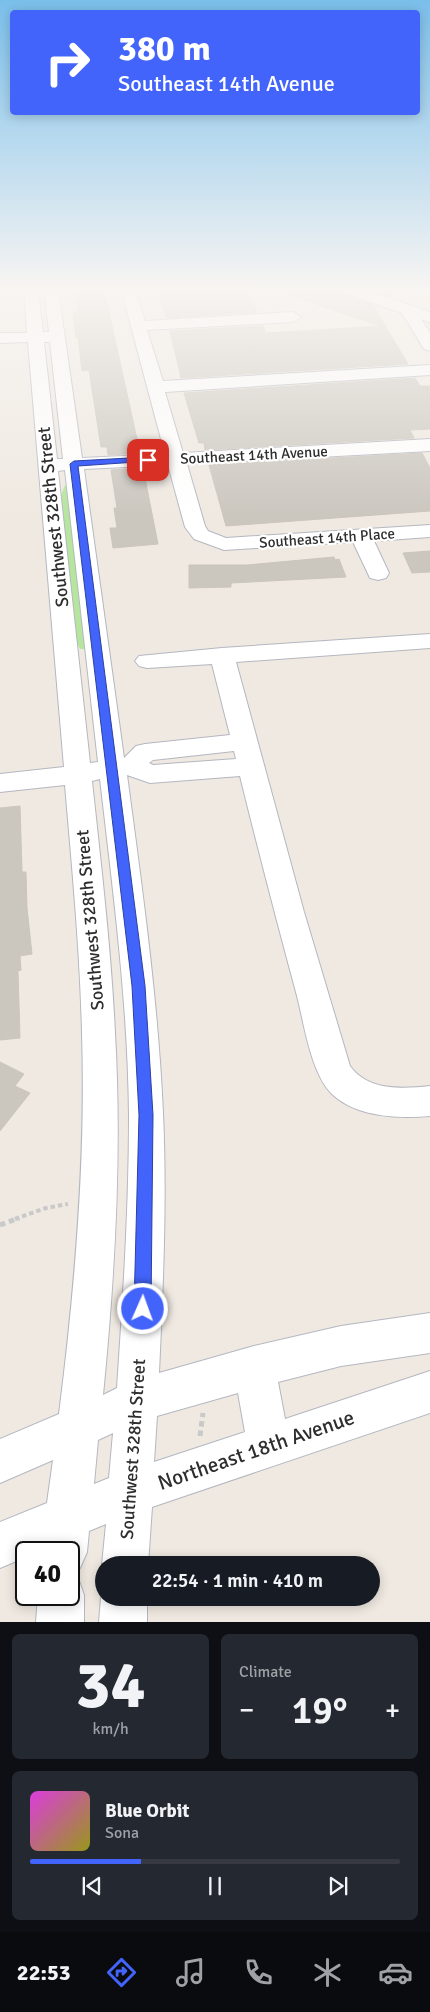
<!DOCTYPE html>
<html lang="en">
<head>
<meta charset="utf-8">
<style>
  body { margin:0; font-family:Signika,sans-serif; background:#242831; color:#f1f3f6; height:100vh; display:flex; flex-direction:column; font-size:19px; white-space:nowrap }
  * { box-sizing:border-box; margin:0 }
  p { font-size:16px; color:#9ea1a6 }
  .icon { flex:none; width:28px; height:28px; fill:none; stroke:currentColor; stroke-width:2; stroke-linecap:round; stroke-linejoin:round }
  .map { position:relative; height:1622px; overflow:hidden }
  .drawer { display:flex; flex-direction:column; gap:12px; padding:12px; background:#0d0f14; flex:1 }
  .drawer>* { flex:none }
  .top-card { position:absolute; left:10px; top:10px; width:410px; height:105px; border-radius:5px; box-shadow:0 2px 12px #0003; background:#4264fb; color:#fff; overflow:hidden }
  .speed { position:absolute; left:15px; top:1541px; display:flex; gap:10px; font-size:25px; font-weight:700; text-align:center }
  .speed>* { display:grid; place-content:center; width:65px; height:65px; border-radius:50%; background:#171b24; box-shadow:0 2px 12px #0003; line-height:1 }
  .speed .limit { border:2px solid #111; border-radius:8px; background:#fff; color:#111 }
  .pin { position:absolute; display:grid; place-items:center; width:42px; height:42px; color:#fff; margin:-21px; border-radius:10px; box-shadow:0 2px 8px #0006 }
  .me { position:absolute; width:55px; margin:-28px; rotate:2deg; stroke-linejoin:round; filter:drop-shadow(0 0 4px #0008) }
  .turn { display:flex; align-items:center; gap:18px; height:105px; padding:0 25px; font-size:22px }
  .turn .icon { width:65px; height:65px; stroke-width:2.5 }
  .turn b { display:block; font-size:35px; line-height:42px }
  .big { font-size:38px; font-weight:600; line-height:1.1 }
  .drawer .widget { flex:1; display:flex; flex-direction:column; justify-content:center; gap:8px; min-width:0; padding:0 18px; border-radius:8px; background:#242831 }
  .drawer .dial { align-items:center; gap:0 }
  .dial b { font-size:65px; line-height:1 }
  .song { display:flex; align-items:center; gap:15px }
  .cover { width:60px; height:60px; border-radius:8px; background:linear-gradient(135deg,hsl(300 70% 55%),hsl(60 70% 35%)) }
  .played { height:5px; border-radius:2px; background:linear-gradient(90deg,#4264fb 30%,#363941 30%) }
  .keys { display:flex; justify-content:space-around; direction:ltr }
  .heat { display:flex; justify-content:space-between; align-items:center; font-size:28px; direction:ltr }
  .drawer .tiles { flex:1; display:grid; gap:12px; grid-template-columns:1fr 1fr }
  .widget:last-child { grid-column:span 2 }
  .trip { position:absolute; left:95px; top:1556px; width:285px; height:50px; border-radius:25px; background:#171b24; box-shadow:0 2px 12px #0003; font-weight:600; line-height:50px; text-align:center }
  .tab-bar { display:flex; height:80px; justify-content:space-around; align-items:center; background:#090b0e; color:#9ea1a6 }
  .tab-bar .icon { width:35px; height:35px }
  .tab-bar .on { color:#4264fb }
  .tab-bar b { font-size:22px; color:#f1f3f6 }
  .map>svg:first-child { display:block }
  .green { fill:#b6e59e }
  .building { fill:#cbc7bf; stroke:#cbc5ba }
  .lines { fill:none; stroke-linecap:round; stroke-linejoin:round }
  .minor-casing { stroke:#b4b7c1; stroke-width:2 }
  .path-far1 { stroke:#c9c9c9; stroke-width:4; stroke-dasharray:4.5 3; stroke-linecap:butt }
  .path { stroke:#c9c9c9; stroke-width:5; stroke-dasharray:5.5 4; stroke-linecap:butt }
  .minor { fill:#fff; fill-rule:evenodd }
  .route { fill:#4264fb; stroke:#2b41a3 }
  .labels { text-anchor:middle; stroke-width:4.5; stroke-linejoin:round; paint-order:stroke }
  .far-street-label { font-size:15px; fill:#2e2e2e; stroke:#fff }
  .street-label { font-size:18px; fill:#2e2e2e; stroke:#fff }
  .near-street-label { font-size:21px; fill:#2e2e2e; stroke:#fff }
</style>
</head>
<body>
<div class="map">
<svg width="430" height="1622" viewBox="0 0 430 1622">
  <rect width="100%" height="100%" fill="#efe9e1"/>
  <polygon class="green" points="65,485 67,486 86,649 80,649 75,637 60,498"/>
  <g class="building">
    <polygon points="74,289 104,289 140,453 108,455 107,447 101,447 89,370 82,371 78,337 76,338 73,312 79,312"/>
    <polygon points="157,289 247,289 257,312 167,318"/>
    <polygon points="280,289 338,289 341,294 372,304 408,364 181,378 170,331 263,326 266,333 380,326 280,292"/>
    <polygon points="366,289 409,289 390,297"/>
    <polygon points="415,378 420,386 430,386 430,429 410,430 414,438 205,450 204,443 199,443 184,393"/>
    <polygon points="422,453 430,468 430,511 226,526 209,465"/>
    <polygon points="143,468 158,544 113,548 110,528 117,528 114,508 117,508 111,470"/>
    <polygon points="430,551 430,572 412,573 403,553"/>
    <polygon points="334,557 335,560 339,559 346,577 231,583 231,587 189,588 189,565 247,565"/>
    <polygon points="20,806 22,872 26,872 27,908 32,954 20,956 21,970 18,971 20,1038 0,1040 0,808"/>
    <polygon points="0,1062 24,1074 15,1086 30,1093 0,1131"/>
  </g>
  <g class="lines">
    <defs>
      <g id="minor">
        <path d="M24,289H38L43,332H49L44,289H58L82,458L165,454L121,289H135L145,321L293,312L301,317L293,322L147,330L163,381L430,365V375L165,392L183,453L430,439V451L187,464L205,526L208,531L226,538L430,525V537L374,541L389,573L386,578L378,580L370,578L353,542L224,550L194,539L185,527L168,465L84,469L124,758L136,746L145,744L230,735L212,664L147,668L139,666L135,661L139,656L222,648L430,634V648L236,662L304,912L350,1066C368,1091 402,1089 430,1086V1116C399,1119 357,1117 333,1095C311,1075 304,1023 297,996C277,922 258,849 240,776L150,783L127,775C142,887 158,1000 163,1113C167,1200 163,1287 159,1373L254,1346L341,1326L430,1313V1353L341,1366L278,1382L285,1419L430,1371V1413L152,1507L148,1565H104V1569L102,1565L106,1524L89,1531L87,1552L80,1568L69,1573V1552H41V1551L26,1552V1557L0,1568V1522L47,1503L53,1460L0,1483V1439L59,1414C75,1288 86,1160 82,1033C80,950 72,867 65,785L0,792V774L64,767L28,342L0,343V333H27ZM44,342H50L63,459H57ZM65,470L98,762L90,763L58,471ZM234,751L236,759L153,765L149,763L153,760ZM100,779C113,891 128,1003 129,1116C129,1207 123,1298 117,1388L103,1395C115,1275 122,1152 115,1033C111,948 101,865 92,781ZM238,1393L245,1432L154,1462L157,1416ZM113,1433L109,1478L94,1484L98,1440Z"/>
        <polygon points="340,289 361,289 430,312 430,322 421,319 430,333 430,351 424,349 402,313 342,292"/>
        <polygon points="69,1575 78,1578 84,1595 84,1622 36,1622 38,1595 69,1595"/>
        <polygon points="104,1590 104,1598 147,1598 147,1622 99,1622 101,1598"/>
      </g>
    </defs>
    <use href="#minor" class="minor-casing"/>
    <polyline class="path-far1" points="15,1219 46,1208 68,1204"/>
    <g class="path">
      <polyline points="0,1225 19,1218"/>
      <polyline points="200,1436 203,1413"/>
    </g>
    <use href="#minor" class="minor"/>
  </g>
  <linearGradient id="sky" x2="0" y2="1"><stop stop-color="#7abfeb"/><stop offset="0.56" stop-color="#f8f5f2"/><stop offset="1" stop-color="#f8f5f2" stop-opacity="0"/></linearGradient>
  <rect width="430" height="516" fill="url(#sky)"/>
  <polygon class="route" points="148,457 152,460 151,461 78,466 145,986 153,1115 151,1309 148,1314 143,1317 137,1314 134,1309 139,1115 132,986 70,464 74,461"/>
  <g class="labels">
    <g class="far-street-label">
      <text transform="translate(254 455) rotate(-3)" y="5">Southeast 14th Avenue</text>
      <text transform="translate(327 538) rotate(-4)" y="5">Southeast 14th Place</text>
    </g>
    <g class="street-label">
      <text transform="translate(53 517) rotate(-96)" y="6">Southwest 328th Street</text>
      <text transform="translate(90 920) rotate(-95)" y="6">Southwest 328th Street</text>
      <text transform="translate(133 1449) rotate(-86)" y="6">Southwest 328th Street</text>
    </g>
    <g class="near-street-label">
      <text transform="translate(256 1450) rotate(-19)" y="7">Northeast 18th Avenue</text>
    </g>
  </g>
</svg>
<div class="speed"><div class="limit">40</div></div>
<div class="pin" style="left:148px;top:460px;background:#d93025"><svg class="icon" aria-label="arrive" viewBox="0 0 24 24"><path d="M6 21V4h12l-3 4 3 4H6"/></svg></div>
<svg class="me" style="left:143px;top:1309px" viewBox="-20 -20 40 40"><circle r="17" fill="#4264fb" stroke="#fff" stroke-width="3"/><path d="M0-11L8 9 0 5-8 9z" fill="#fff"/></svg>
<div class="trip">22:54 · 1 min · 410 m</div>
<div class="top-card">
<div class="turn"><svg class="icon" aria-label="right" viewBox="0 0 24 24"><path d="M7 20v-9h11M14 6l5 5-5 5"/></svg><div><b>380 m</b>Southeast 14th Avenue</div></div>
</div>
</div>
<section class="drawer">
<div class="tiles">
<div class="widget dial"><b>34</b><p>km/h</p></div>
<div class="widget"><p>Climate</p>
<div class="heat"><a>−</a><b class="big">19°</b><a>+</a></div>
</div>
<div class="widget">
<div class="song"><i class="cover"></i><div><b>Blue Orbit</b><p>Sona</p></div></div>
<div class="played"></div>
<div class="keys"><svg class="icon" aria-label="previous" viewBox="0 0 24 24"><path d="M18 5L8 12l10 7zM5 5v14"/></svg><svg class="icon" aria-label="pause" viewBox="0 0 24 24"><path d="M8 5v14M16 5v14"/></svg><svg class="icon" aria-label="next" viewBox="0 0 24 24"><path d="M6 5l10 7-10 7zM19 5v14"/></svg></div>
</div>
</div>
</section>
<nav class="tab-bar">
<b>22:53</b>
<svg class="icon on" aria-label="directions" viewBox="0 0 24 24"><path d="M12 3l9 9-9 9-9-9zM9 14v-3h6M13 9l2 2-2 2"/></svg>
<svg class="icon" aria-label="music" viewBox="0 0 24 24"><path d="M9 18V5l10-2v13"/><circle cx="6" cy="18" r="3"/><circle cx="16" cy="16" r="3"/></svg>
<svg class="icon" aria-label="phone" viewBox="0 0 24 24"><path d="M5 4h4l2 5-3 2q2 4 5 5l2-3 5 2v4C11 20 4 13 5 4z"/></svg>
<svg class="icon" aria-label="climate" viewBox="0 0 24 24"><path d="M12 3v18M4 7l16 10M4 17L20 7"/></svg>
<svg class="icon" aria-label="car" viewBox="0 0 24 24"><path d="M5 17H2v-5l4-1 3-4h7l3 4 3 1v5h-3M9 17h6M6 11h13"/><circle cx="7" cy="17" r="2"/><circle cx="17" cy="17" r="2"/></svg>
</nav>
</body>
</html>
